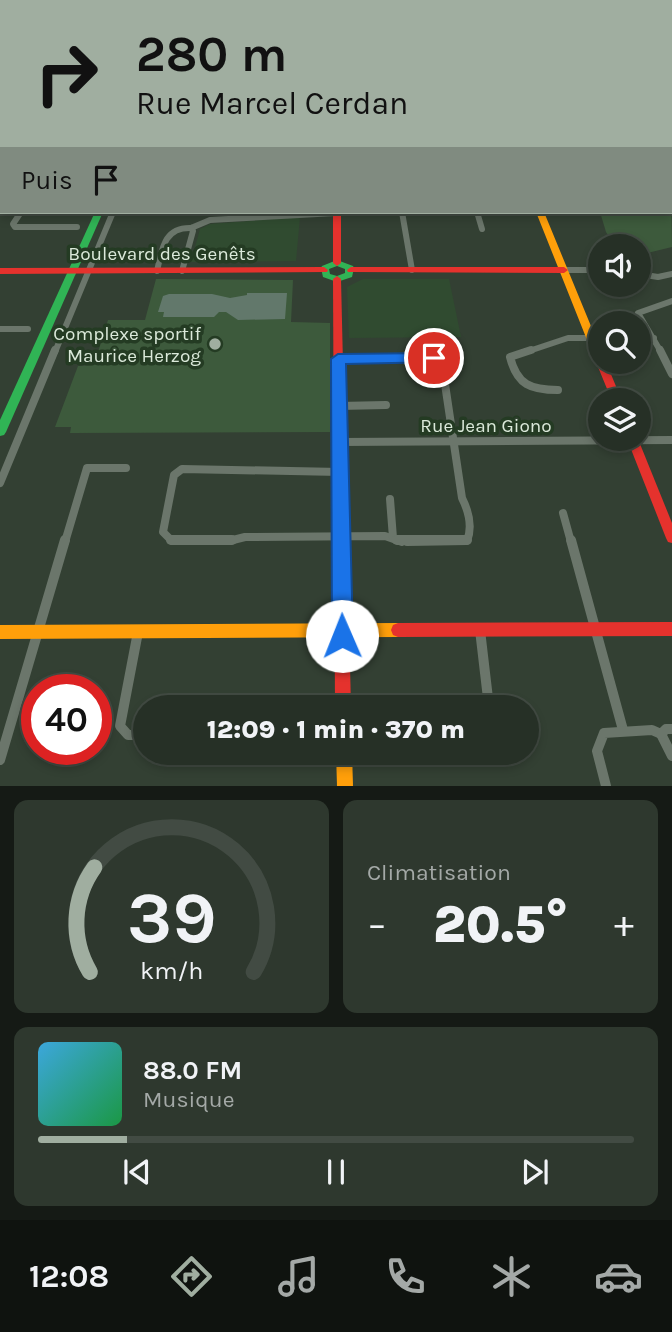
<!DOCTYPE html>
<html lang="fr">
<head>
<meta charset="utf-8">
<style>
  body { margin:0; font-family:Karla,sans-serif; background:#2e382e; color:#f1f3f6; height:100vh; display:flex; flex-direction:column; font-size:26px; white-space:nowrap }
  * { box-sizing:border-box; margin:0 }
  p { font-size:23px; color:#a4a9a7 }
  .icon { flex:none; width:38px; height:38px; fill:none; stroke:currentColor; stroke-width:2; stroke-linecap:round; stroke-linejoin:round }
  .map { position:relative; height:786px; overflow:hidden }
  .sheet { display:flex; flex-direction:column; gap:14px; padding:14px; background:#151a15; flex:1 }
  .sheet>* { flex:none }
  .top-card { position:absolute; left:0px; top:0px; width:672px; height:214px; box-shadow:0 4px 10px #0003,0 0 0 2px #424b43; background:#a0aea0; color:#111; overflow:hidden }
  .fabs { position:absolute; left:588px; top:234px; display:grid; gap:14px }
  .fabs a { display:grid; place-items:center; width:63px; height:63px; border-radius:50%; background:#263026; box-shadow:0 4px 10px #0003,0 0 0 2px #424b43; font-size:35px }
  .speed { position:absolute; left:21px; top:674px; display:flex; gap:14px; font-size:35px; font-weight:700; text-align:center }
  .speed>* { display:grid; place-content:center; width:91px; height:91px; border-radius:50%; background:#263026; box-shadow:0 4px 10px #0003,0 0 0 2px #424b43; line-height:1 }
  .speed .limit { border:10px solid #d22; background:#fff; color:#111 }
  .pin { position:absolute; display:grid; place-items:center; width:60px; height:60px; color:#fff; margin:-30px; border:4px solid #fff; border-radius:50%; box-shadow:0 2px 7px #0007 }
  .me { position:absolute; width:77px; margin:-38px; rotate:359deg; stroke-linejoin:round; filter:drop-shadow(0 0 5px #0008) }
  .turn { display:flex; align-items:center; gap:24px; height:147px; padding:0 21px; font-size:32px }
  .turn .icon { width:91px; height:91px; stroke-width:2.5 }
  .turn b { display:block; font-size:49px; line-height:60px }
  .then { display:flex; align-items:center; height:66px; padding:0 21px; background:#0003; gap:14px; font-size:26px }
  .big { font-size:52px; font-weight:800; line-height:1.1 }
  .sheet .widget { flex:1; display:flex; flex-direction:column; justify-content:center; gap:10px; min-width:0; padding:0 24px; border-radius:14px; background:#2e382e }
  .sheet .dial { align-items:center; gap:0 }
  .dial svg { height:182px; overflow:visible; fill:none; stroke:#424b43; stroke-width:7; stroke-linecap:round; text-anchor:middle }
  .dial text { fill:#f1f3f6; stroke:none }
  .song { display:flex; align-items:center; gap:21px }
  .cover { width:84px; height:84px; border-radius:10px; background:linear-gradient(135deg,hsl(200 70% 55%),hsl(140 70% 35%)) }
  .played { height:7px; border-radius:4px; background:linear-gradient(90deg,#a0aea0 15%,#424b43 15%) }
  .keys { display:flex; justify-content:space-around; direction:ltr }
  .heat { display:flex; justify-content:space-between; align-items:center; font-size:38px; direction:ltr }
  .sheet .tiles { flex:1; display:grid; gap:14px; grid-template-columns:1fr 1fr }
  .widget:last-child { grid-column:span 2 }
  .trip { position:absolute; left:133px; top:695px; width:406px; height:70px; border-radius:35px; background:#263026; box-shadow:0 4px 10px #0003,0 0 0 2px #424b43; font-weight:800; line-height:70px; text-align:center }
  .tabs { display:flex; height:112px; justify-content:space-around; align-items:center; background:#0f130f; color:#a4a9a7 }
  .tabs .icon { width:49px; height:49px }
  .tabs .active { color:#a0aea0 }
  .tabs b { font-size:32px; color:#f1f3f6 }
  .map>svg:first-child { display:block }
  .built { fill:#304b30 }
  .green { fill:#3d5a3c }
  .building { fill:#62786b }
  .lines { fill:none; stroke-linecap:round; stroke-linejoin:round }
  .street-far3 { stroke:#6b766b; stroke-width:3.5 }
  .street-far2 { stroke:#6b766b; stroke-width:6 }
  .street-far1 { stroke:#6b766b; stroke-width:8 }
  .street { stroke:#6b766b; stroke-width:10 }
  .fast { fill:#30b455; fill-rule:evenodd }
  .slow { fill:#ff9f0a; fill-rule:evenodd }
  .jam { fill:#e5322d; fill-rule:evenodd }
  .rail-casing { stroke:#707a70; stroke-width:2.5 }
  .rail { stroke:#243b23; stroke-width:2; stroke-dasharray:3.5; stroke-linecap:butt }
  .route { fill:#1a73e8; stroke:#114b97; stroke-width:2 }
  .poi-dot { fill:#a0aea0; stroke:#243b23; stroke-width:2.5 }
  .labels { text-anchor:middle; stroke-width:7; stroke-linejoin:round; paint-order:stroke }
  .street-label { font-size:19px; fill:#dbe9da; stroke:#243b23 }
  .poi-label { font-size:19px; fill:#dbe9da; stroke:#243b23; text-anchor:end }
</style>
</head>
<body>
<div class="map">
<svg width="672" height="786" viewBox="0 0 672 786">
  <rect width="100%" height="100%" fill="#334033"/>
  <g class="built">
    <polygon points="300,217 296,261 191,262 200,229 210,224"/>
    <polygon points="363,279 449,279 461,337 349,338 347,287"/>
  </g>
  <g class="green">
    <polygon points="670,115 672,247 639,255 639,247 616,247 606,232 600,212 670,212"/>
    <polygon points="156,279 293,280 291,322 330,323 330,432 70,433 71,427 55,427 78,366 94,365 108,320 145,320"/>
  </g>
  <polygon class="building" points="247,293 287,293 285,319 238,320 226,312 219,312 214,317 163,317 164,312 158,312 163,296 169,294 212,294 230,298 247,295"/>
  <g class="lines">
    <g class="street-far3">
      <polyline points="531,0 547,0"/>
      <polyline points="9,2 11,0"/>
      <polyline points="82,2 84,0"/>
      <polyline points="493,2 505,2"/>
      <polyline points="0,11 2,9"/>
      <polyline points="670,84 672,86"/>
    </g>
    <g class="street-far2">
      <polyline points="21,212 13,224 15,227 77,227"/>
      <polyline points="402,212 412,270"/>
      <polyline points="477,212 482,229"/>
      <polyline points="191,228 210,220 354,212"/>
      <polyline points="564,270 600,270"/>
      <path d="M157,271C162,249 164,227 191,228"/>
      <polyline points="182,271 193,231 191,228"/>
      <polyline points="639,274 658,277 672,274"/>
      <polyline points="0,329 28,329"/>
      <polyline points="639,338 654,338"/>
      <polyline points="55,352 113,212"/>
      <polyline points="526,352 568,338 600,338"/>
      <polyline points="661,352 638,313 672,301"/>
    </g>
    <g class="street-far1">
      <path d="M531,350L510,357C517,385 531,390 558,390"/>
      <polyline points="660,350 672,374"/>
      <path d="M338,359L434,358L442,364L462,498C469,512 473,526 467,541L407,542"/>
      <polyline points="339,406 386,405"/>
      <polyline points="339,442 672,440"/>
      <polyline points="340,472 182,469 174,475 163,532 172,541 229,541 245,537 385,536 402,542"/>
      <polyline points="0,483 55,350"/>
      <polyline points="390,499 393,538"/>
      <polyline points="563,513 571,542"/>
      <polyline points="65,542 87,468 126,468"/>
    </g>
    <g class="street">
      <polyline points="171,540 232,540"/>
      <polyline points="397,540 467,540"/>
      <polyline points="571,540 623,730"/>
      <polyline points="480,630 489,707"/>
      <polyline points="138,632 120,726 128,735 145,735"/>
      <polyline points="661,734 672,756"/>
      <polyline points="0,760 65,540"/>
      <polyline points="606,786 597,751 604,733 652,730 661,734 666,729 672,729"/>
    </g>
    <g class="fast">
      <polygon points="45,0 49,0 48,2 44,2"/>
      <polygon points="589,0 593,0 594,2 590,2"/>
      <polygon points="95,212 103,212 6,432 4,435 0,436 0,420"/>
      <path d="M337,260L353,266L354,268L352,277L337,282L323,277L321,268L322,266ZM337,266L345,269V273L337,276L330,274L329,269Z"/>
    </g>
    <g class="slow">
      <polygon points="191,0 195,0 194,2 190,2"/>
      <rect x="332" y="0" width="4" height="2"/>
      <rect x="0" y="34" width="2" height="4"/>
      <polygon points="536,212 544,212 600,348 600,362 604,362 596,362 595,360"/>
      <polygon points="398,623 403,625 405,630 403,635 398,637 0,639 0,625"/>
      <polygon points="336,752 352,752 353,786 337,786"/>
    </g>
    <g class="jam">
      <polygon points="453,0 457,0 458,2 454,2"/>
      <polygon points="333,212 341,212 341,263 337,266 333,263"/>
      <polygon points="324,267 328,270 327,272 0,274 0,268"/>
      <polygon points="351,267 564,267 568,270 564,273 348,272 347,270"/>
      <polygon points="337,276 341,279 351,707 335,707 333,279"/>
      <polygon points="600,359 600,362 606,362 622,401 612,401 596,362"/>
      <polygon points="627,439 638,439 672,523 672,543 668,542 666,538"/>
      <polygon points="672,622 672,636 398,637 393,635 391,630 393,625 398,623"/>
    </g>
    <defs>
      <polyline id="rail" points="0,204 2,201"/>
    </defs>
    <use href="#rail" class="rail-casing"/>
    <use href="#rail" class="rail"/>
  </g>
  <polygon class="route" points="434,353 439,354 441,358 439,362 346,364 353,636 350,643 342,646 335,643 332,636 331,359 338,354"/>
  <circle class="poi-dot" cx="215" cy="344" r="7"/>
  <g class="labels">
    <g class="street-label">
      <text x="162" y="260">Boulevard des Genêts</text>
      <text x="486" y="432">Rue Jean Giono</text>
    </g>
    <g class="poi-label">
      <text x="201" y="340">Complexe sportif<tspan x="201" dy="22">Maurice Herzog</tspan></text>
    </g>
  </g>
</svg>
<div class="fabs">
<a><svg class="icon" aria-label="sound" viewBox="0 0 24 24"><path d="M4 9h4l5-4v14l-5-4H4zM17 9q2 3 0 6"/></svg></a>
<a><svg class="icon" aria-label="search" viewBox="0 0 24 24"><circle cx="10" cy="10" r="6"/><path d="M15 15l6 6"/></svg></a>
<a><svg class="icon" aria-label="layers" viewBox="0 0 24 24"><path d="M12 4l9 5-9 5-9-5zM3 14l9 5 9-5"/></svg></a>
</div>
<div class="speed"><div class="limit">40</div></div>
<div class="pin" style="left:434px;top:358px;background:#d93025"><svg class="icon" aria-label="arrive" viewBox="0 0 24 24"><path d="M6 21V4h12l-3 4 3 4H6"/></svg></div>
<svg class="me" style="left:342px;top:636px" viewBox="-20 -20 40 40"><circle r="19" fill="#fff"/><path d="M0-13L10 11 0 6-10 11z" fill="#1a73e8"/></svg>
<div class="trip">12:09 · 1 min · 370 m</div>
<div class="top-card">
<div class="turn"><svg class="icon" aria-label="right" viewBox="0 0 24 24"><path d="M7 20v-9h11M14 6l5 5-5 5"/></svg><div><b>280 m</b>Rue Marcel Cerdan</div></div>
<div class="then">Puis<svg class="icon" aria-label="arrive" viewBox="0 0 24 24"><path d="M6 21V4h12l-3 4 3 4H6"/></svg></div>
</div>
</div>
<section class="sheet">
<div class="tiles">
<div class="widget dial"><svg viewBox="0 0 100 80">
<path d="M14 69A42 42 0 1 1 86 69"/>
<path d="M14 69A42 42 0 0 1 16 23" stroke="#a0aea0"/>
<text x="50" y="56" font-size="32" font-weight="700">39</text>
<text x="50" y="72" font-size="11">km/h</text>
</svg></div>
<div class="widget"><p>Climatisation</p>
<div class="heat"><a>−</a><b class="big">20.5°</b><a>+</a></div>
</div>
<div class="widget">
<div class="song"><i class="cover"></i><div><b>88.0 FM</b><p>Musique</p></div></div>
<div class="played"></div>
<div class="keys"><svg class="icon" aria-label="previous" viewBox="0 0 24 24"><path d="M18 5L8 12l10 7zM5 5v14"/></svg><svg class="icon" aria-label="pause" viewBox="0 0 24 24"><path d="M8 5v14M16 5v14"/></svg><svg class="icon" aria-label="next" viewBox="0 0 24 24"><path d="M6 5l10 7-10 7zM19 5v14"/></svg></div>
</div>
</div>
</section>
<nav class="tabs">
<b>12:08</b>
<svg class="icon active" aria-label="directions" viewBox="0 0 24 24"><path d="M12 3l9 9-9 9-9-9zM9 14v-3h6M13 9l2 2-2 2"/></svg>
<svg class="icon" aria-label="music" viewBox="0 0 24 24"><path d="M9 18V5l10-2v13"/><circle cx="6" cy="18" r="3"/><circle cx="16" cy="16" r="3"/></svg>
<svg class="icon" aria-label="phone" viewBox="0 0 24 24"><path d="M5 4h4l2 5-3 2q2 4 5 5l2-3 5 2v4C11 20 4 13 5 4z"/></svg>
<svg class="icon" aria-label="climate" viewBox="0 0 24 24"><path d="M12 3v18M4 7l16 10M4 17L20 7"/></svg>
<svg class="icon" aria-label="car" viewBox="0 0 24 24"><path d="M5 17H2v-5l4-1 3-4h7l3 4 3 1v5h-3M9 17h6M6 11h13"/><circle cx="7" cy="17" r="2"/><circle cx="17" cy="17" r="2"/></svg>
</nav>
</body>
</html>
